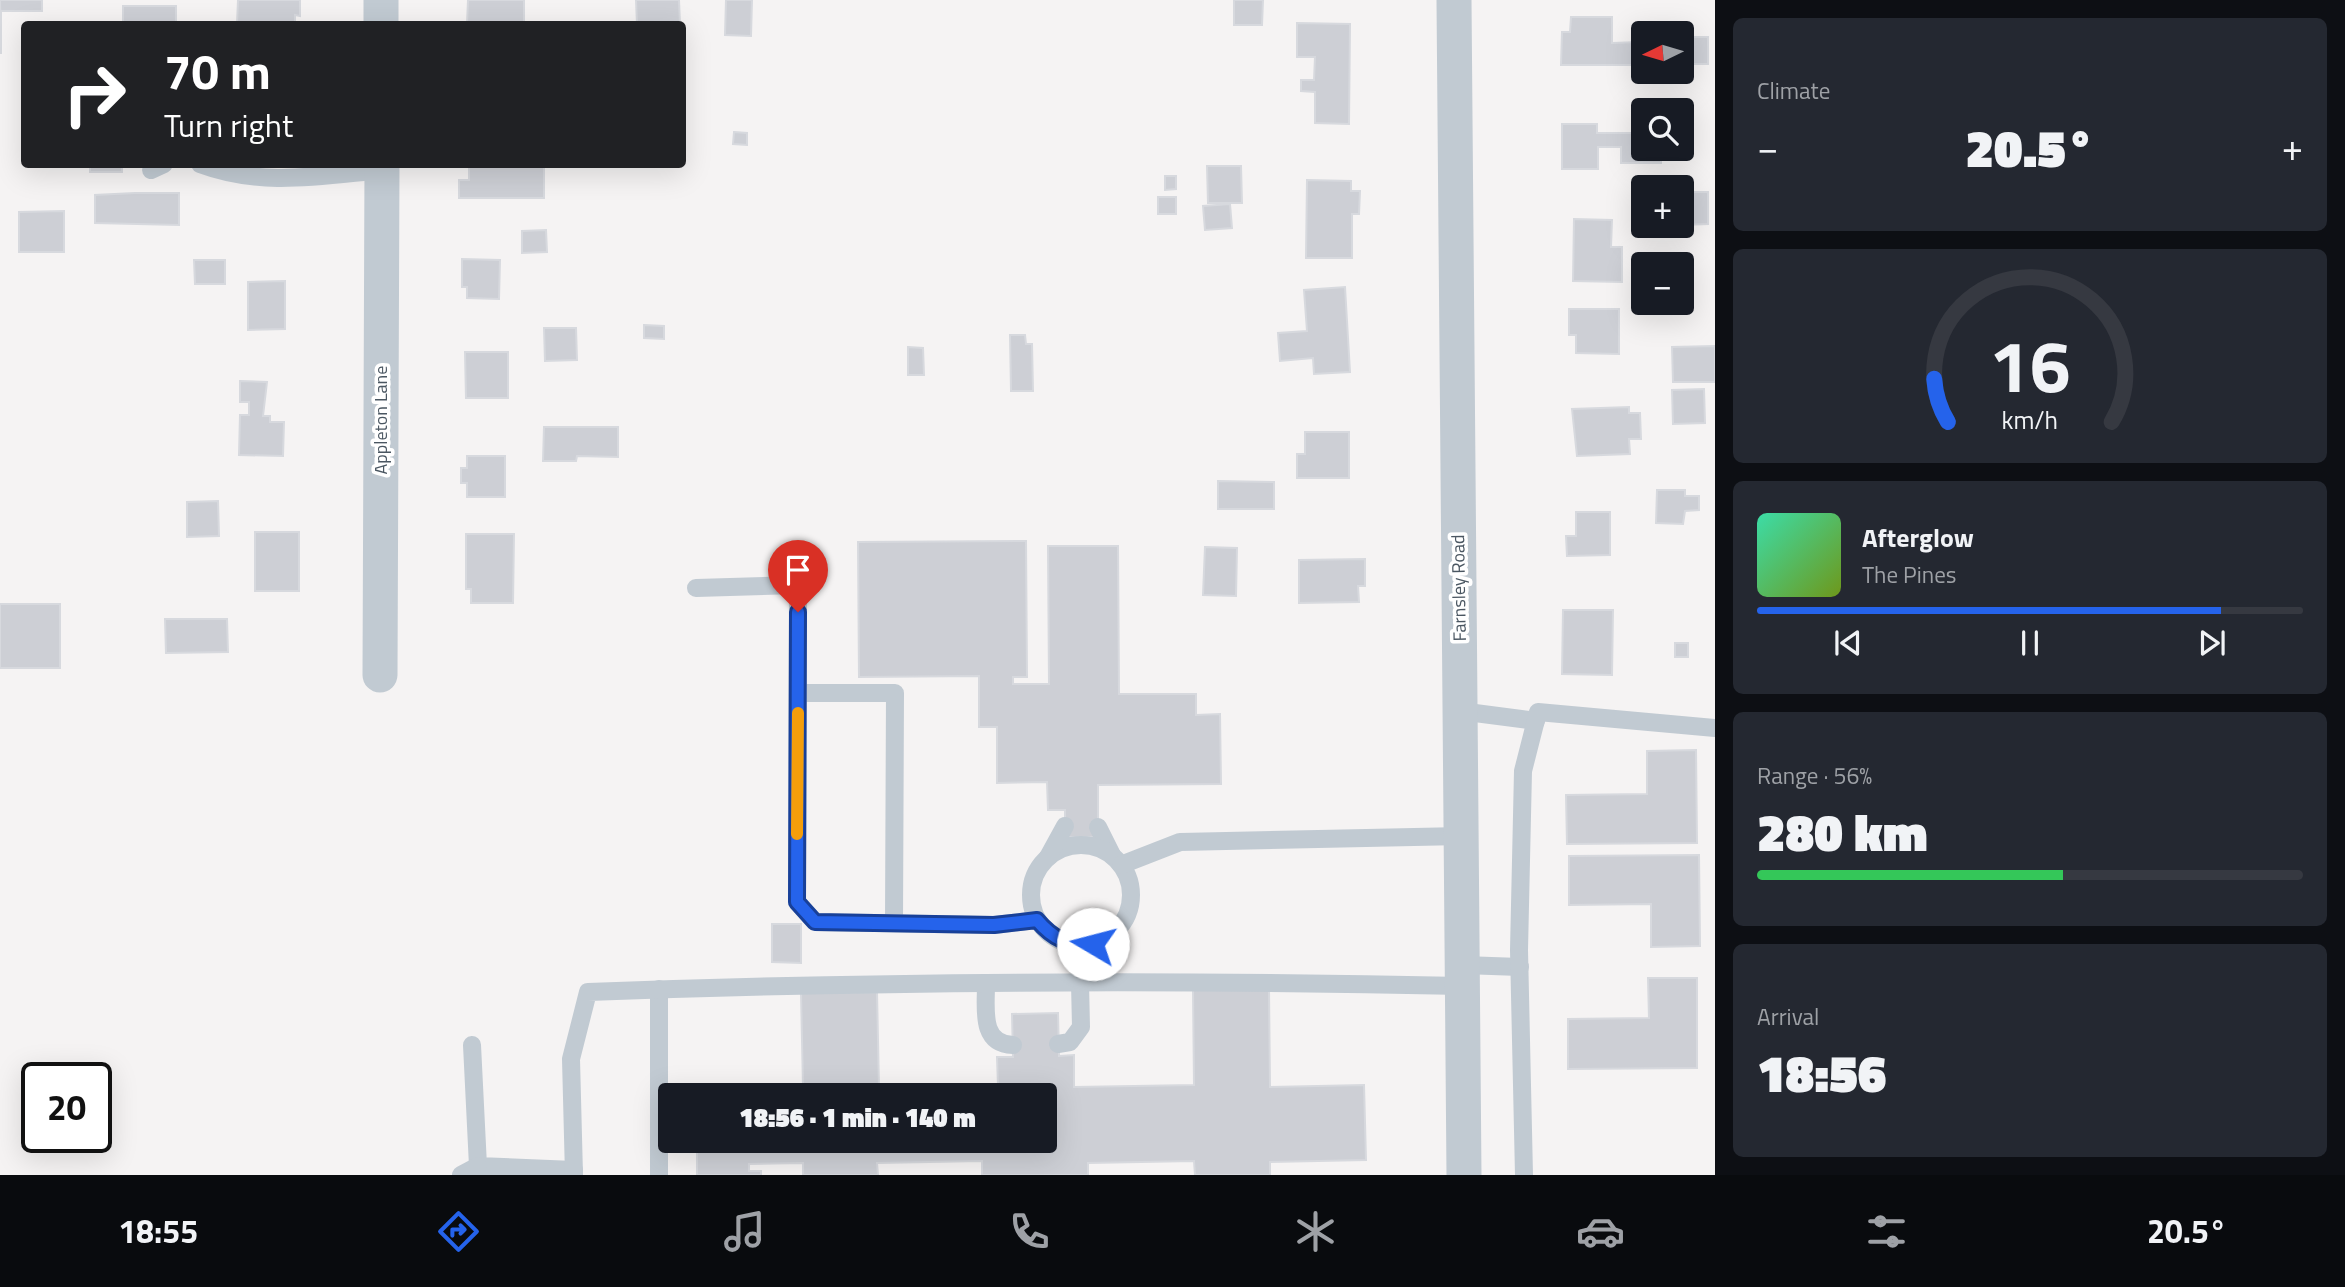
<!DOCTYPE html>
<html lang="en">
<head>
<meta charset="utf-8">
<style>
  body { margin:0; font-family:"Titillium Web",sans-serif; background:#242831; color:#f1f3f6; height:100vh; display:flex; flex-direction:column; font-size:26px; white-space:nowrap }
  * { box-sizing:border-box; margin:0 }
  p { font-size:23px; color:#9ea1a6 }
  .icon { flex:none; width:38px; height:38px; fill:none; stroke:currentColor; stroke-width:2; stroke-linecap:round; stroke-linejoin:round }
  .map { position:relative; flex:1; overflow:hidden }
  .sheet { display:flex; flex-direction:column; gap:18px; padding:18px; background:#0d0f14; width:630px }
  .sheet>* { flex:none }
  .top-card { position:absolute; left:21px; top:21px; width:665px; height:147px; border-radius:7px; box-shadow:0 7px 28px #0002; background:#202124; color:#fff; overflow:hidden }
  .needle { width:46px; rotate:265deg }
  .fabs { position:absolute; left:1631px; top:21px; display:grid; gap:14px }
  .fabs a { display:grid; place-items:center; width:63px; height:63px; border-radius:7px; background:#171b24; box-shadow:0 7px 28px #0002; font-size:35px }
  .speed { position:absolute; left:21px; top:1062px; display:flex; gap:14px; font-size:35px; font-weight:700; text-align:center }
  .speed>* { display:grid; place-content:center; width:91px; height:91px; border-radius:50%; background:#171b24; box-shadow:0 7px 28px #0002; line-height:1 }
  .speed .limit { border:4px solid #111; border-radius:10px; background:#fff; color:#111 }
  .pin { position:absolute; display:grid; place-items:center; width:60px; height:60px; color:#fff; margin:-72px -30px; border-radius:50% 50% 50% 0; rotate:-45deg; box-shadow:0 0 7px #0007 }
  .pin .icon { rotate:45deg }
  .me { position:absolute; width:77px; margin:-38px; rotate:278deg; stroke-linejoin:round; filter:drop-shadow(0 0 5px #0008) }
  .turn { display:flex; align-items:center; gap:24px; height:147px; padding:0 28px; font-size:32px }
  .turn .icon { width:91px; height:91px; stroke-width:2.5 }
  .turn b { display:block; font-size:49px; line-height:60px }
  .big { font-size:52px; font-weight:800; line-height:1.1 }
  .sheet .card { flex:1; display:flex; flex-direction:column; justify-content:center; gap:10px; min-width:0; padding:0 24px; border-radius:10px; background:#242831 }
  .sheet .dial { align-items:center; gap:0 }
  .dial svg { height:182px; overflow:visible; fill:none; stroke:#363941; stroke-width:7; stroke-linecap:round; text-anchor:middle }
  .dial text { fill:#f1f3f6; stroke:none }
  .song { display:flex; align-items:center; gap:21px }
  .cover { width:84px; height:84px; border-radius:10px; background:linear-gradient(135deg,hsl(160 70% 55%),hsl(80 70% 35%)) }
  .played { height:7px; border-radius:4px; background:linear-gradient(90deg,#2563eb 85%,#363941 85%) }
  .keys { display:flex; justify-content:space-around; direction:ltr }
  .heat { display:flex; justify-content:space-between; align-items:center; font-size:38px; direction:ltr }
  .charge { height:10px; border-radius:5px; background:linear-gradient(90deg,#34c759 56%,#363941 0) }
  .trip { position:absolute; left:658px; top:1083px; width:399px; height:70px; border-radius:7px; background:#171b24; box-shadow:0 7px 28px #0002; font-weight:800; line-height:70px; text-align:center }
  .tabs { display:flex; height:112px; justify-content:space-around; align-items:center; background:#090b0e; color:#9ea1a6 }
  .tabs .icon { width:49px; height:49px }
  .tabs .on { color:#2563eb }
  .tabs b { font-size:32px; color:#f1f3f6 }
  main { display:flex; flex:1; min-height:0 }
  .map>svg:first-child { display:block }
  .building { fill:#cdcfd5; stroke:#d7d9de; stroke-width:2 }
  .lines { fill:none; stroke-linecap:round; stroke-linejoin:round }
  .service { stroke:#c1cad2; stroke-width:18 }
  .minor { stroke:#c1cad2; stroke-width:35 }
  .route-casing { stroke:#184099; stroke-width:18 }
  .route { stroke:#2563eb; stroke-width:12 }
  .slow { stroke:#f59e0b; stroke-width:12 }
  .labels { text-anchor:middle; stroke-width:7; stroke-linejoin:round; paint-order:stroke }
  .street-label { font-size:18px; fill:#4a5661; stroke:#fff }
</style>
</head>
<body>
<main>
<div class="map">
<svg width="1715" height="1175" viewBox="0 0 1715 1175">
  <rect width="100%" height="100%" fill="#f5f3f3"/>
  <g class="building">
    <polygon points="0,0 42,0 42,11 1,11 1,54"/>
    <polygon points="238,0 300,0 300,16 295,15 295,24 237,24"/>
    <polygon points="468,0 524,0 524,24 467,24"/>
    <polygon points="636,0 679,0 680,24 637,24"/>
    <polygon points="726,0 752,0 751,36 725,35"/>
    <polygon points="1234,0 1263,0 1262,25 1234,25"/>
    <rect x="123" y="6" width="53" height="18"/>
    <polygon points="1571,17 1612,17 1612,43 1639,42 1639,65 1561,65 1562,32 1570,32"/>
    <polygon points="1297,23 1350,24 1349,124 1315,123 1315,92 1301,91 1301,80 1314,80 1315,57 1297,57"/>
    <rect x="1682" y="37" width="26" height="27"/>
    <polygon points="1562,124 1597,124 1597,133 1643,133 1643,149 1661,149 1661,163 1621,163 1621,147 1598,147 1598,169 1562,169"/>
    <polygon points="734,132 747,133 747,145 733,144"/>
    <rect x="90" y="164" width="32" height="8"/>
    <polygon points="469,164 544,164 544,198 459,198 459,180 469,180"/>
    <polygon points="1207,166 1241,166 1242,203 1208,203"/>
    <polygon points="1165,176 1176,176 1176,189 1165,190"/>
    <polygon points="1307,180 1351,181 1351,191 1360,191 1359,214 1352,214 1352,258 1306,258"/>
    <polygon points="1682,192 1708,192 1708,224 1682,225"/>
    <polygon points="135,193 179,193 179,225 95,223 95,195"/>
    <rect x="1158" y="197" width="18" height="17"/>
    <polygon points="1230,204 1232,228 1205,230 1203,206"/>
    <polygon points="64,211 64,252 19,252 19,212"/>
    <polygon points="1574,219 1612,220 1611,247 1622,247 1622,282 1573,281"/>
    <polygon points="546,230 547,252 522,253 522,231"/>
    <polygon points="462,259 500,260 499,299 467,298 467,287 462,287"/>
    <polygon points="194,260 225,260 225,284 195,284"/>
    <polygon points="285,281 285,329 248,330 248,282"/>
    <polygon points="1345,287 1350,372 1314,374 1313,358 1280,361 1278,333 1307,331 1304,290"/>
    <polygon points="1569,309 1619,309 1619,354 1576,353 1576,335 1569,335"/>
    <polygon points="644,325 664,326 664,339 644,338"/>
    <polygon points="544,328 576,328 577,360 545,361"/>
    <polygon points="1010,335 1025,335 1026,344 1032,344 1033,391 1011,391"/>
    <polygon points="1715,346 1715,382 1673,382 1672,347"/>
    <polygon points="908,347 923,348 924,375 908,375"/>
    <polygon points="465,352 508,352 508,398 466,398"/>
    <polygon points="240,381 267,382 263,416 270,416 270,422 284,422 283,456 239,455 240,415 249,415 249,402 240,402"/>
    <polygon points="1704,389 1705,423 1673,424 1672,390"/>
    <polygon points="1629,407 1629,413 1640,413 1641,439 1629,439 1630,454 1577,456 1572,409"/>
    <polygon points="544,427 618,427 618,457 577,456 576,461 543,461"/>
    <polygon points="1305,432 1349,432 1349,478 1297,478 1297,454 1305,454"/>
    <polygon points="467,456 505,456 505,497 467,497 467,483 461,483 461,468 467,468"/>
    <polygon points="1218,481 1274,482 1274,509 1218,509"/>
    <polygon points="1657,490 1685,490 1685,496 1699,496 1699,510 1685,511 1683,524 1656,523"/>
    <polygon points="218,501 219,536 187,537 187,502"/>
    <polygon points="1576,512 1610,512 1610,555 1567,556 1566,536 1576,536"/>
    <rect x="255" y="532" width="44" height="59"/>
    <polygon points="466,534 514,534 513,603 471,603 471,589 466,589"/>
    <polygon points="1026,541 1027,677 1013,677 1013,684 1049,684 1048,546 1118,546 1119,694 1196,694 1196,715 1220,714 1221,784 1098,785 1098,837 1065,837 1065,810 1048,810 1047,782 997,783 997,727 979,727 979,676 859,677 858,542"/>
    <polygon points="1205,547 1237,548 1236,596 1203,595"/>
    <polygon points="1365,559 1365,586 1358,586 1359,602 1299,603 1299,560"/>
    <rect x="0" y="604" width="60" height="64"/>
    <polygon points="1563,610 1613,610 1612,675 1562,674"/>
    <polygon points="165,619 227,619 228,652 166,653"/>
    <rect x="1675" y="643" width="13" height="14"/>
    <polygon points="1696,750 1697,843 1567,844 1566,795 1647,794 1647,751"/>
    <polygon points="1699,855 1700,946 1651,947 1651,904 1569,905 1569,856"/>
    <polygon points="772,924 801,924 801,963 772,962"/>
    <polygon points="1648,978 1697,978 1697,1068 1568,1069 1568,1019 1649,1018"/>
    <polygon points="1269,989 1270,1087 1364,1085 1366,1160 1270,1162 1270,1175 1195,1175 1194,1161 1088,1163 1088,1175 982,1175 982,1161 877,1163 878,1175 803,1175 803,1163 749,1164 749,1171 761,1171 761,1175 697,1175 697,1141 1045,1141 1045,1096 707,1096 707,1089 803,1087 801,993 877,992 879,1088 998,1086 997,1057 1013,1057 1012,1014 1058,1013 1059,1056 1074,1055 1074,1087 1194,1085 1193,990"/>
  </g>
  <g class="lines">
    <g class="service">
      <path d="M200,164C262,187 318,176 382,170"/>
      <polyline points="151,170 164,164"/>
      <polyline points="696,588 798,585 797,902 815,922 994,925 1037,920"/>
      <polyline points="798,693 895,693 894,922"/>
      <polyline points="1460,715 1475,713 1536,721"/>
      <polyline points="1098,827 1112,855"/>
      <circle cx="1081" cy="895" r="50"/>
      <polyline points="1048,857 1065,826"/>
      <polyline points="1121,865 1180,842 1462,836"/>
      <polyline points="1463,965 1520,967"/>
      <path d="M986,985C986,1009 980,1044 1013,1045"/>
      <polyline points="659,989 659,1175"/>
      <polyline points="1058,1044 1070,1042 1081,1027 1080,983"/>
      <polyline points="472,1045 478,1166 574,1170"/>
      <polyline points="461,1175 478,1166"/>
      <path d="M574,1175L571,1059L588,992C879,981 1171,980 1463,986"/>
      <polyline points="1524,1175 1519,950 1523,771 1538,712 1715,728"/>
    </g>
    <g class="minor">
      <polyline points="381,0 381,24"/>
      <polyline points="1454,0 1464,1175"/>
      <polyline points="380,675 382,164"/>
    </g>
  </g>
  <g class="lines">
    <defs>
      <path id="route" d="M798,612L797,902L815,922L994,925L1037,920C1053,939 1068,946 1093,944"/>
    </defs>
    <use href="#route" class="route-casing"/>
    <use href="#route" class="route"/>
    <polyline class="slow" points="797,834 798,713"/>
  </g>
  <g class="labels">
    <g class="street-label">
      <text transform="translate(381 420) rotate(-90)" y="6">Appleton Lane</text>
      <text transform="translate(1459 588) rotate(-91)" y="6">Farnsley Road</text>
    </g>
  </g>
</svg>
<div class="fabs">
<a><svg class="needle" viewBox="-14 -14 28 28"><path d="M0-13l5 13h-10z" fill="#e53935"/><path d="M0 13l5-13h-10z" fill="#9ea1a6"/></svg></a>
<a><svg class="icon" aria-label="search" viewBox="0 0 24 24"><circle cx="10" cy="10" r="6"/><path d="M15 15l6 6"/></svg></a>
<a>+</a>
<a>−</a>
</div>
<div class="speed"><div class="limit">20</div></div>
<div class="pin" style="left:798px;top:612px;background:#d93025"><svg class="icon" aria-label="arrive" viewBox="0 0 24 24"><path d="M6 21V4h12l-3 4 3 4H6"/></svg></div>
<svg class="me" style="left:1093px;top:944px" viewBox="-20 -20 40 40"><circle r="19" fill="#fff"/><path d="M0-13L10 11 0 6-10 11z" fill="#2563eb"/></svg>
<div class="trip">18:56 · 1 min · 140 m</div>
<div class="top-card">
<div class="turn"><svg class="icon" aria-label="right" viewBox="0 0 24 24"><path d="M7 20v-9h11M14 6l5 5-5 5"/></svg><div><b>70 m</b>Turn right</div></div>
</div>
</div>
<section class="sheet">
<div class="card"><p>Climate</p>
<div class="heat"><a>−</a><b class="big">20.5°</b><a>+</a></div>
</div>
<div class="card dial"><svg viewBox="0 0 100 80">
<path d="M14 69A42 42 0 1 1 86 69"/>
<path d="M14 69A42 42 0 0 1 8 50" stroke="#2563eb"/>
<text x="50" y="56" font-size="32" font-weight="700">16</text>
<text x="50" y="72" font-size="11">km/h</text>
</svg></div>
<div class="card">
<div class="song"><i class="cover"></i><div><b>Afterglow</b><p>The Pines</p></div></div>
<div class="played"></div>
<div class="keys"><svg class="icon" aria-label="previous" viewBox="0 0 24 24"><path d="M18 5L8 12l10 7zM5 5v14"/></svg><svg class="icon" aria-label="pause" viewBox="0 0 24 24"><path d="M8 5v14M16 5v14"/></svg><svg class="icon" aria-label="next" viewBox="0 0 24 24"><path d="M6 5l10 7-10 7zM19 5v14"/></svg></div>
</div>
<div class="card"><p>Range · 56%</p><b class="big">280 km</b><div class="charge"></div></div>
<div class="card"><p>Arrival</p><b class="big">18:56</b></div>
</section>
</main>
<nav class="tabs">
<b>18:55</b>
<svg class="icon on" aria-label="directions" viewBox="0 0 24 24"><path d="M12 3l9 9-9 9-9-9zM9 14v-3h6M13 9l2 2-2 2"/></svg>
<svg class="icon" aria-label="music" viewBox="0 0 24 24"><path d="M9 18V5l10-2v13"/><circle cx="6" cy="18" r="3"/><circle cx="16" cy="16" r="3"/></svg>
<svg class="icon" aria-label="phone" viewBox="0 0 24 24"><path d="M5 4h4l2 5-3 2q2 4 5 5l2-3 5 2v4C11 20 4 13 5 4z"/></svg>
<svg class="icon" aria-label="climate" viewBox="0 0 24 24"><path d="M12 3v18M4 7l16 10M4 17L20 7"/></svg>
<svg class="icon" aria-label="car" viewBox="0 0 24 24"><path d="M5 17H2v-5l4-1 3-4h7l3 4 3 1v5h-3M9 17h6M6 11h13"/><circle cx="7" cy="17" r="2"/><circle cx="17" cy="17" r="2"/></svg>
<svg class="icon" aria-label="filters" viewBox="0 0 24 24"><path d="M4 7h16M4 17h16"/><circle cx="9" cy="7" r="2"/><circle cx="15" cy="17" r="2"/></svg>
<b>20.5°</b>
</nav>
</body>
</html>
